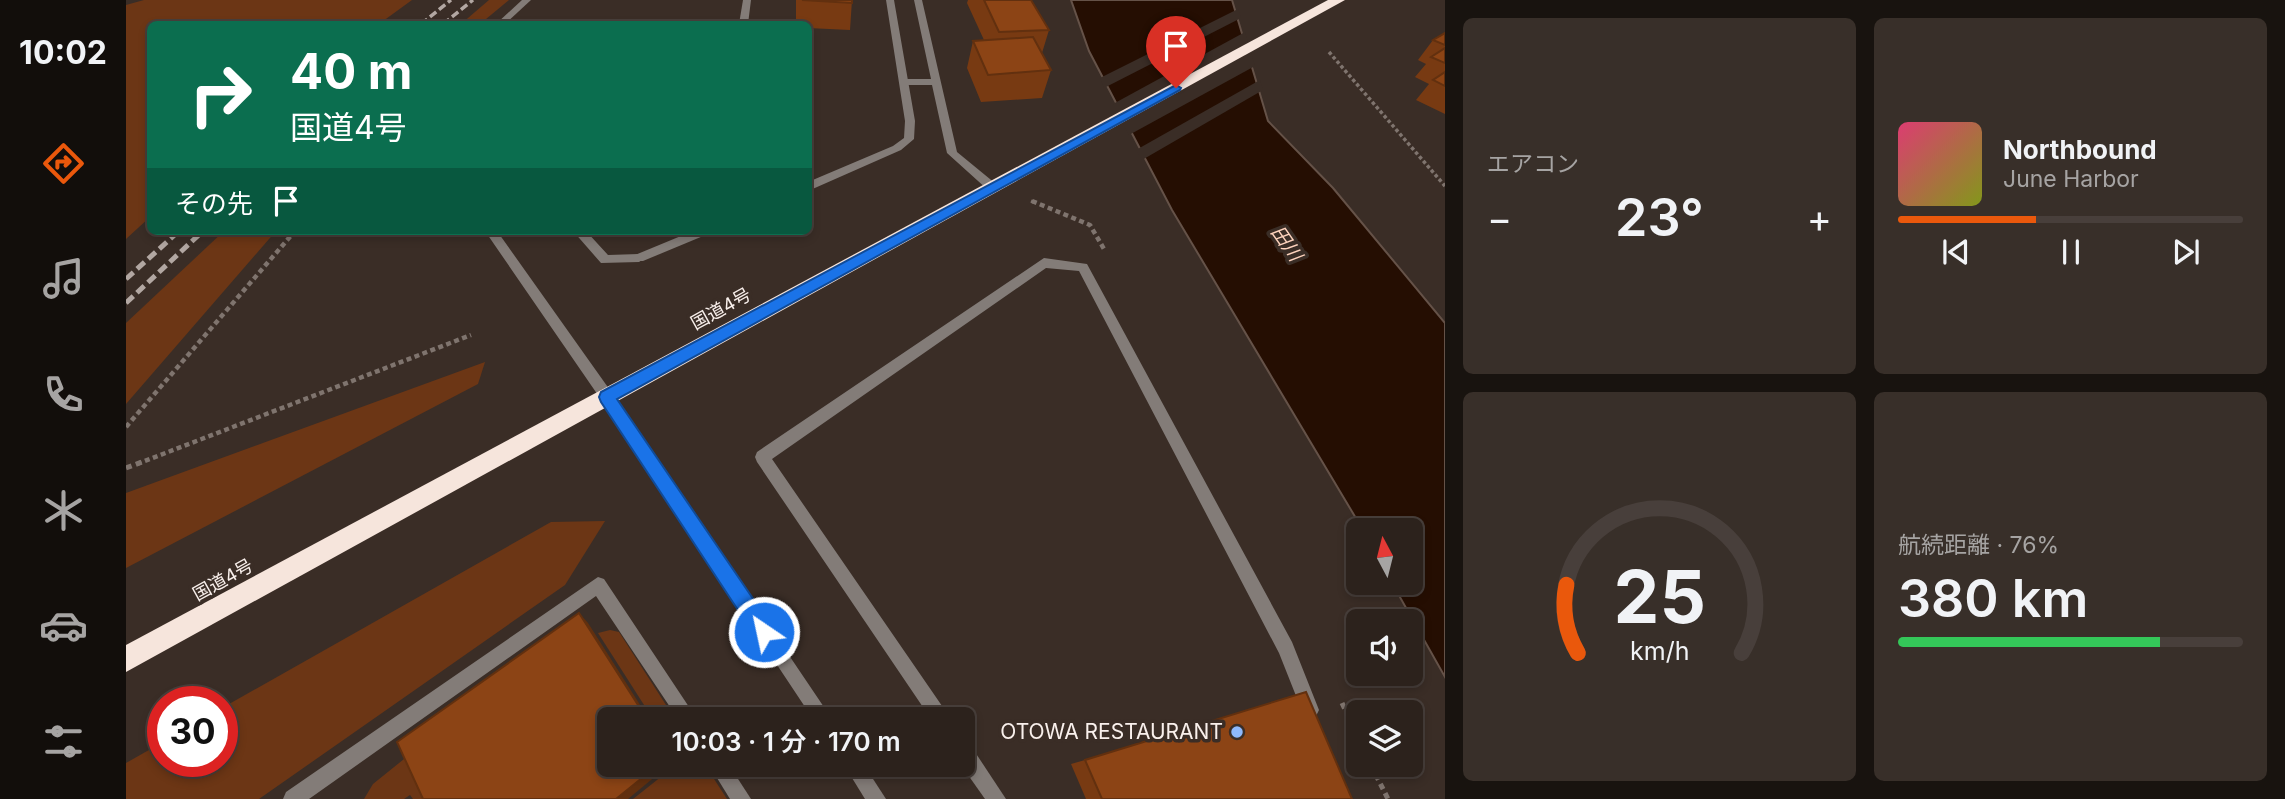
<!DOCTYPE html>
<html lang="ja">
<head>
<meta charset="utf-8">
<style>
  body { margin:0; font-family:Inter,"Noto Sans JP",sans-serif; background:#382f29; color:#f1f3f6; height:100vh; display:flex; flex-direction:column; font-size:26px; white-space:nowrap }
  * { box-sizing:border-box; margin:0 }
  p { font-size:23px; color:#a6a4a3 }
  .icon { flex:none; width:38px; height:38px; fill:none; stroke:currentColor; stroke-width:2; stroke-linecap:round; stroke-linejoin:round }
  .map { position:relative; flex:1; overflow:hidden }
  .panel { display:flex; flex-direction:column; gap:18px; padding:18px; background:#18130f; width:840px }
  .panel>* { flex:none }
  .guide { position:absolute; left:21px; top:21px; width:665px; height:214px; border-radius:10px; box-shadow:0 4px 10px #0003,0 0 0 2px #483f3b; background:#0b6e4f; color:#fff; overflow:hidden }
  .needle { width:46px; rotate:353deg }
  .fabs { position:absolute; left:1220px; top:518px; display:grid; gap:14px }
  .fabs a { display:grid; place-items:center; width:77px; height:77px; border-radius:10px; background:#2c221c; box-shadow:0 4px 10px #0003,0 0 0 2px #483f3b; font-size:35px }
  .speed { position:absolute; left:21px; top:686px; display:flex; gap:14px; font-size:35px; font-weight:700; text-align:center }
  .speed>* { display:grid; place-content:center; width:91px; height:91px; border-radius:50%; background:#2c221c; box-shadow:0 4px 10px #0003,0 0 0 2px #483f3b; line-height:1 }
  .speed .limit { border:10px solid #d22; background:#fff; color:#111 }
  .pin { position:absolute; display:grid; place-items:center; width:60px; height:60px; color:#fff; margin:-72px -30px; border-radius:50% 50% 50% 0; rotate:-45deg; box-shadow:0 0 7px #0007 }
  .pin .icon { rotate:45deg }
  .me { position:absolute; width:77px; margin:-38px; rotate:326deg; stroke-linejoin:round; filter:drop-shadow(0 0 5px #0008) }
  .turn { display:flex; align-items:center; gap:24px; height:147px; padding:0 28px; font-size:32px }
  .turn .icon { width:91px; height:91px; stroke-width:2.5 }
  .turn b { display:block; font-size:49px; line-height:60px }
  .then { display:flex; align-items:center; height:66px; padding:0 28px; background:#0003; gap:14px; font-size:26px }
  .big { font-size:52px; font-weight:600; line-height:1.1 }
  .panel .tile { flex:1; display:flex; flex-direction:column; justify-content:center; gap:10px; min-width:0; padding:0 24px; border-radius:10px; background:#382f29 }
  .panel .dial { align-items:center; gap:0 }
  .dial svg { height:182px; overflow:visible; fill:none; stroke:#483f3b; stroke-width:7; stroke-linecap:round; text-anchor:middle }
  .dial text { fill:#f1f3f6; stroke:none }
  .song { display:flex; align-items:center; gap:21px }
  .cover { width:84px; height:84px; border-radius:10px; background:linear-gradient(135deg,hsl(340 70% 55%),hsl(70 70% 35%)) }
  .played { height:7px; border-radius:4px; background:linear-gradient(90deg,#ea580c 40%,#483f3b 40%) }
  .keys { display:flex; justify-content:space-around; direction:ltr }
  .heat { display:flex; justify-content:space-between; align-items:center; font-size:38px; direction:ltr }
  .charge { height:10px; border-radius:5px; background:linear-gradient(90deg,#34c759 76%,#483f3b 0) }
  .panel .tiles { flex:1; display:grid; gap:18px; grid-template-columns:repeat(2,1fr) }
  .trip { position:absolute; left:471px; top:707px; width:378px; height:70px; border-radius:10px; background:#2c221c; box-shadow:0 4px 10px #0003,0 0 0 2px #483f3b; font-weight:600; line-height:70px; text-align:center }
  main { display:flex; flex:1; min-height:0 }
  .tabs { display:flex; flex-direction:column; width:126px; justify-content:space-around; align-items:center; background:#120e0b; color:#a6a4a3 }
  .tabs .icon { width:49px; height:49px }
  .tabs .active { color:#ea580c }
  .tabs b { font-size:32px; color:#f1f3f6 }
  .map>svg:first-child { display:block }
  .green { fill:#6c3615 }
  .water { fill:#250e02; stroke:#655248; stroke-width:2 }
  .pier { fill:#3a2d26 }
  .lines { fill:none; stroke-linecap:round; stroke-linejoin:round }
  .path-far2 { stroke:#7f746e; stroke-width:3.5; stroke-dasharray:3.5 2.5; stroke-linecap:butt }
  .path-far1 { stroke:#7f746e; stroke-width:4.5; stroke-dasharray:5 3.5; stroke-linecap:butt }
  .path { stroke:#7f746e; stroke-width:5; stroke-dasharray:6 4.5; stroke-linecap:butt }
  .lane { fill:#837c78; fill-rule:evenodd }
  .street { fill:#837c78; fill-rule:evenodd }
  .highway { fill:#f6e5dc; fill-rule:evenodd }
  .rail-far1 { stroke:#b2a7a2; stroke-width:3.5; stroke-dasharray:8 3.5; stroke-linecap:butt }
  .rail { stroke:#b2a7a2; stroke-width:5; stroke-dasharray:10 5; stroke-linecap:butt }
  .wall { fill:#783a12 }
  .shaded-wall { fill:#62300f }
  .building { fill:#8c4415; stroke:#62300f; stroke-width:2 }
  .route { fill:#1a73e8; stroke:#114b97; stroke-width:2 }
  .poi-dot { fill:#8eb9fc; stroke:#3a2d26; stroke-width:2.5 }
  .labels { text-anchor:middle; stroke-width:7; stroke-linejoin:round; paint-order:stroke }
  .street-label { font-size:18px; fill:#f9f0ec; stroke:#3a2d26 }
  .water-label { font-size:19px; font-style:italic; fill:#fed3bd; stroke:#3a2d26 }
  .near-poi-label { font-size:21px; fill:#f9f0ec; stroke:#3a2d26; text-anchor:end }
</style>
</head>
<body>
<main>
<nav class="tabs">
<b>10:02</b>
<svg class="icon active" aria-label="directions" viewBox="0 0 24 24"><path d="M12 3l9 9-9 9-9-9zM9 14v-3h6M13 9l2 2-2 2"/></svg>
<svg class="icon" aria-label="music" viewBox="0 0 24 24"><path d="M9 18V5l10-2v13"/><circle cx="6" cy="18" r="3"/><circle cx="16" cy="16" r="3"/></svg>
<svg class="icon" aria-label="phone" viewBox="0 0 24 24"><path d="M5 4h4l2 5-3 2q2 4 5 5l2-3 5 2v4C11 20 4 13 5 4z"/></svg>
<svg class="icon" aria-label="climate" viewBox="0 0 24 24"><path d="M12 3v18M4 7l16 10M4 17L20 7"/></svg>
<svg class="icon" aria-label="car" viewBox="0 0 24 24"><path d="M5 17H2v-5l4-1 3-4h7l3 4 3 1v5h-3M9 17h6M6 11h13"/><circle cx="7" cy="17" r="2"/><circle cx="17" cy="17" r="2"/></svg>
<svg class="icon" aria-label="filters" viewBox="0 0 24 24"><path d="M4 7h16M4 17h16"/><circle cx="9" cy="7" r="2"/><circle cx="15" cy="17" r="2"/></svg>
</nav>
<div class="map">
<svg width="1319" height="799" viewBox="0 0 1319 799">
  <rect width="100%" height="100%" fill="#3a2d26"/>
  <g class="green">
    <polygon points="18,0 286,0 253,24 24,24 24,217 0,239 0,5"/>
    <polygon points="363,0 383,0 354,24 335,24"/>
    <polygon points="98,231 150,231 0,404 0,323"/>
    <polygon points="359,362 352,384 0,568 0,493"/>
    <polygon points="479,521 439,585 133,799 0,799 0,763 37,742 37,761 96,761 96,708 425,522"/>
    <polygon points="484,630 493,632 549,719 527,719 472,633"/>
    <polygon points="283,755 305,799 287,799 284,795 278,799 238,799 247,784"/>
    <polygon points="550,765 579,765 601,799 507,799"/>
  </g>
  <polygon class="water" points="945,0 1106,0 1142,121 1207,188 1319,323 1319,677 1266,583 1284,583 1284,530 1237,530 1046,210 963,51"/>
  <g class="pier">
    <polygon points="1112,9 1115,18 978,88 974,78"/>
    <polygon points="1119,32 1129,66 1003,135 987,104"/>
    <polygon points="1134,80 1137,90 1016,160 1010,150"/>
  </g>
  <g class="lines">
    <g class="path-far2">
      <polyline points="1203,52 1319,186"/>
      <polyline points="905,201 910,203"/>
    </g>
    <g class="path-far1">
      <polyline points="906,201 964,225 978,249"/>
      <polyline points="0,427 169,231"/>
      <polyline points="11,464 345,335"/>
    </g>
    <g class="path">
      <polyline points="0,468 16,462"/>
      <polyline points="1216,703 1232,737"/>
      <polyline points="1245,765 1262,799"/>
    </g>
    <g class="lane">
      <polygon points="788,0 796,0 831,152 870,184 870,190 862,190 821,153 806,85 778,85 773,82 778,79 805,79"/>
      <polygon points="447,231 460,231 482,255 513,254 519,258 513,262 475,263"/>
    </g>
    <g class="street">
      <polygon points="396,0 405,0 379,24 370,24"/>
      <polygon points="617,0 625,0 622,24 613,24"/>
      <polygon points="760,0 768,0 789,121 788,139 775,150 682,191 682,182 767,146 778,138 779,121"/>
      <polygon points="359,231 371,231 486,393 706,719 687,719 476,401"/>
      <polygon points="567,231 584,231 582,234 517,261 509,261 507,258 509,255"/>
      <polygon points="918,258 961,264 1166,642 1193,710 1190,716 1184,719 1178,716 1153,653 953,271 920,268 646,459 825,719 805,719 631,462 629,457 631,452"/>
      <polygon points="472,577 478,579 571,719 552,719 470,596 183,799 157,799 160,792"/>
      <polygon points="836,741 843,743 880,799 859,799 835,765"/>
      <polygon points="583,765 603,765 625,799 604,799"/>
      <polygon points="718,765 738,765 760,799 739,799"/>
    </g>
    <polygon class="highway" points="1202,0 1219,0 0,672 0,645"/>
    <g class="rail-far1">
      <polyline points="295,24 325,0"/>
      <polyline points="317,24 347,0"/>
    </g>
    <g class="rail">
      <polyline points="0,279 53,231"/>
      <polyline points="0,303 77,231"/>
    </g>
  </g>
  <g class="wall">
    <polygon points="670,0 726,0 724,30 682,28 682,24 675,24 675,22 670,22"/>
    <polygon points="842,0 905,0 923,30 916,53 925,70 916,98 855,102 841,68 847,41 858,40 841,3"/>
    <polygon points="1319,33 1319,114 1290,100 1303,84 1289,77 1300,64 1292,60 1307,40"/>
    <polygon points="959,760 1226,799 960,799 945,764"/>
  </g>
  <g class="shaded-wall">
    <polygon points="453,613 462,623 523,719 521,719"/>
    <polygon points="532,765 543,765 502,799 490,799"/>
  </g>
  <g class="building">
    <polygon points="676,0 726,0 726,3"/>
    <polygon points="858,0 905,0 923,30 873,32"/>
    <polygon points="1319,33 1319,45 1307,40"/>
    <polygon points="907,37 925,70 862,75 847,41"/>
    <polygon points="1319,48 1319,63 1305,57"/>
    <polygon points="1319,72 1319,86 1307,80"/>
    <polygon points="453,613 521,719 483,719 483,765 532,765 490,799 297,799 271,742"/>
    <polygon points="1180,692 1226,799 976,799 959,760"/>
  </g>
  <polygon class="route" points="1050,85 1055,88 1054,90 491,399 645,625 648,632 645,639 638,641 631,639 475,402 473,397 475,392"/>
  <circle class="poi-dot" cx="1111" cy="732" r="7"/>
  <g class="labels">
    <g class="street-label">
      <text transform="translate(595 309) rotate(-29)" y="6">国道4号</text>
      <text transform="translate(97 580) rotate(-29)" y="6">国道4号</text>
    </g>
    <g class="water-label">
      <text transform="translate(1161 243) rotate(55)" y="7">田川</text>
    </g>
    <g class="near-poi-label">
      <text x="1097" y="739">OTOWA RESTAURANT</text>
    </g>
  </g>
</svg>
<div class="fabs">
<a><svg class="needle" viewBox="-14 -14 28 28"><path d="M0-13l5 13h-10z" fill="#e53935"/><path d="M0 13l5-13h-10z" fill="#a6a4a3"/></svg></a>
<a><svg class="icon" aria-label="sound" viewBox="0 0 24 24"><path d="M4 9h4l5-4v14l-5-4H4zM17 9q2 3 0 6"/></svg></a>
<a><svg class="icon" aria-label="layers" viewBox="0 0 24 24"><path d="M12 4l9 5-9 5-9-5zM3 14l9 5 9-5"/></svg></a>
</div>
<div class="speed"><div class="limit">30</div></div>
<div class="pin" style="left:1050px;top:88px;background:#d93025"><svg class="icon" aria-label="arrive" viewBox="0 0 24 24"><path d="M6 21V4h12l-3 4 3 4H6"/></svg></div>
<svg class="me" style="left:638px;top:632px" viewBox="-20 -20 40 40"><circle r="17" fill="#1a73e8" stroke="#fff" stroke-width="3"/><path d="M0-11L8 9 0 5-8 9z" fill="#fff"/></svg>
<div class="trip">10:03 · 1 分 · 170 m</div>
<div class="guide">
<div class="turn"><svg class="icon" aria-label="right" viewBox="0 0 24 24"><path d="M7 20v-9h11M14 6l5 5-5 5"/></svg><div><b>40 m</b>国道4号</div></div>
<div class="then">その先<svg class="icon" aria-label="arrive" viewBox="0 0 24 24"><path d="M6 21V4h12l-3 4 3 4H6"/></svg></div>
</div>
</div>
<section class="panel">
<div class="tiles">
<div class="tile"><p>エアコン</p>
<div class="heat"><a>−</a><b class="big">23°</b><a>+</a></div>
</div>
<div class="tile">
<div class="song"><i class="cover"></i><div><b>Northbound</b><p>June Harbor</p></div></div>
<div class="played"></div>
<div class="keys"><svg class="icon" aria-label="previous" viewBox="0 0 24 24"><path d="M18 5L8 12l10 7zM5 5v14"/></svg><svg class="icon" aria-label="pause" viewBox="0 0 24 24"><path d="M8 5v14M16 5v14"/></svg><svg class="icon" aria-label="next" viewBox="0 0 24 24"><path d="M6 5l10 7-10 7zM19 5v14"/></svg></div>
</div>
<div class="tile dial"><svg viewBox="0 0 100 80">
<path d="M14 69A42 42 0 1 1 86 69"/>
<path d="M14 69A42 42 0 0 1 9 39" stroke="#ea580c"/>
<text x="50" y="56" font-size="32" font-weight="700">25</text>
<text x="50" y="72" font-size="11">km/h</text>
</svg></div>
<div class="tile"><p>航続距離 · 76%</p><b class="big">380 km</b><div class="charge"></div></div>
</div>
</section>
</main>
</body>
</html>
